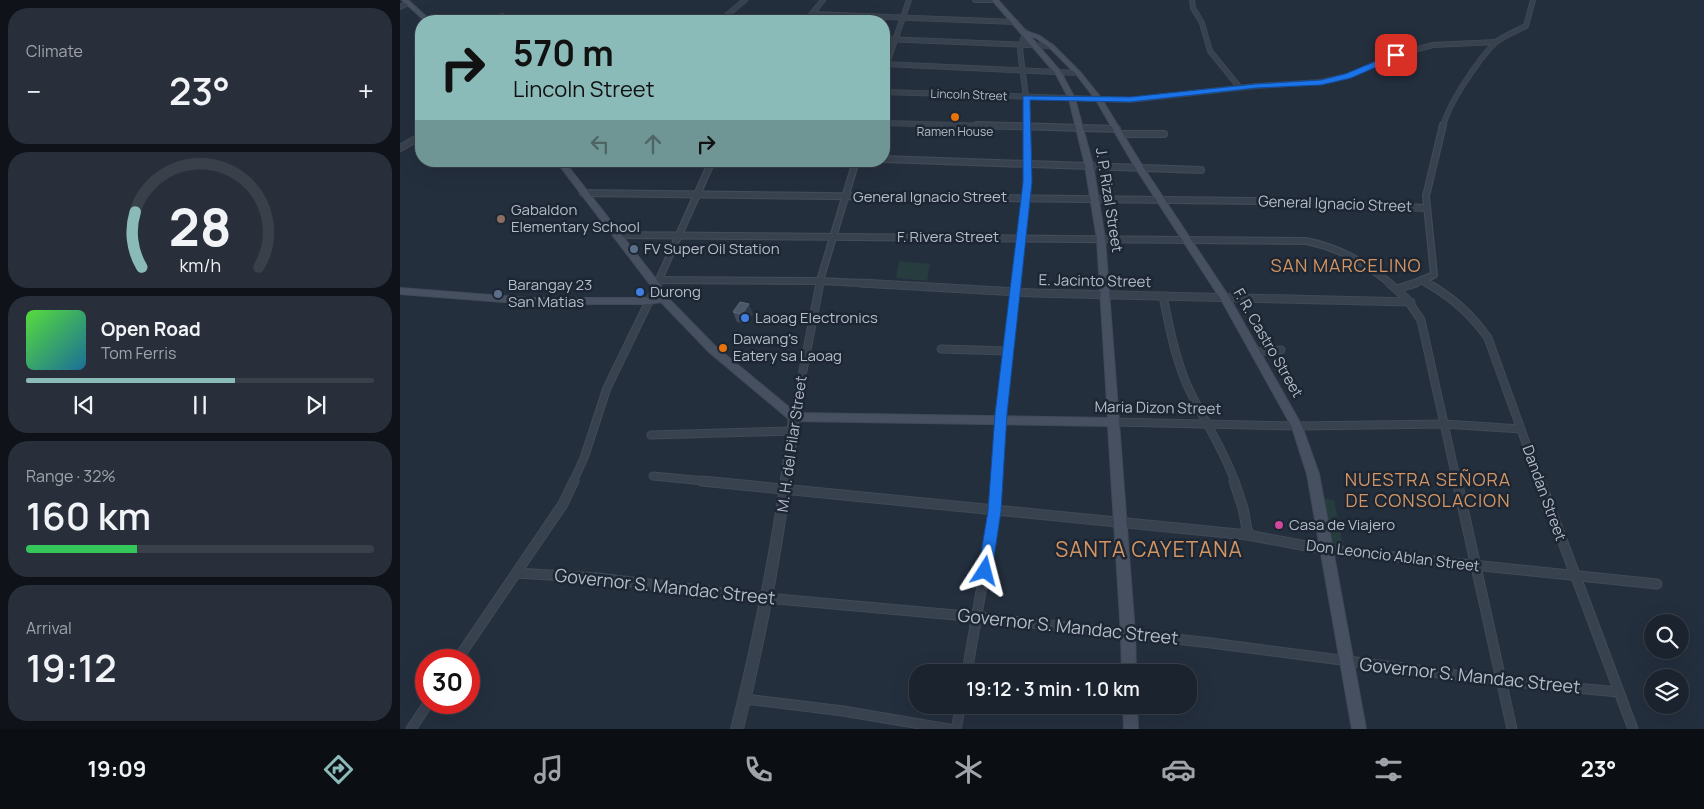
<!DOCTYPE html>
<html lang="en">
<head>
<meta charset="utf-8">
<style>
  body { margin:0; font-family:Manrope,sans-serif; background:#282f3a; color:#f1f3f6; height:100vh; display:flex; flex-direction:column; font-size:19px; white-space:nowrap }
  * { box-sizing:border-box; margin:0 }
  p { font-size:16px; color:#a0a4aa }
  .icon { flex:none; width:28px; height:28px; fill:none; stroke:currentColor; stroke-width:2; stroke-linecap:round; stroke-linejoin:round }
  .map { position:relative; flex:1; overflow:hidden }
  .sheet { display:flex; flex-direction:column; gap:8px; padding:8px; background:#0f1319; width:400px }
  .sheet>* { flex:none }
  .hud { position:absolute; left:15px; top:15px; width:475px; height:152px; border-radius:20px; box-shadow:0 5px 20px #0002,0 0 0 1px #39404a; background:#8bbbb9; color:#111; overflow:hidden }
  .fabs { position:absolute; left:1244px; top:614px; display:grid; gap:10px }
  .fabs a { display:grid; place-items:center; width:45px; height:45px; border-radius:50%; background:#1b232e; box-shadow:0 5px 20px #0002,0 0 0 1px #39404a; font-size:25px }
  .speed { position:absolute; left:15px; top:649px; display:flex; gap:10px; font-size:25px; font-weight:700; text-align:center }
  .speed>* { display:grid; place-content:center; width:65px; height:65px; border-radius:50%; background:#1b232e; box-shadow:0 5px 20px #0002,0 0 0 1px #39404a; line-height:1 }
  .speed .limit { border:8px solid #d22; background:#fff; color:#111 }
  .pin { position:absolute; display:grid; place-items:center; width:42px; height:42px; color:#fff; margin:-21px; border-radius:10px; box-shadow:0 2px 8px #0006 }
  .me { position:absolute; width:55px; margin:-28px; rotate:9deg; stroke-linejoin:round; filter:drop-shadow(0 0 4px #0008) }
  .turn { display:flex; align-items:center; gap:18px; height:105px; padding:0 15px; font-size:22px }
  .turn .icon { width:65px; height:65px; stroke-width:2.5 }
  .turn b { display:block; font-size:35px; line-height:42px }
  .lanes { display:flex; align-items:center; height:48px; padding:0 15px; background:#0003; justify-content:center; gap:25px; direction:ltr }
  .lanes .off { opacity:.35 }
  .big { font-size:38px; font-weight:600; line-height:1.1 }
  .sheet .card { flex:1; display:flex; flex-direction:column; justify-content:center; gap:8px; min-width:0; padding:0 18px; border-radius:20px; background:#282f3a }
  .sheet .dial { align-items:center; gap:0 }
  .dial svg { height:130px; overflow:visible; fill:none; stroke:#39404a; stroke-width:7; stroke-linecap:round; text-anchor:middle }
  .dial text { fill:#f1f3f6; stroke:none }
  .song { display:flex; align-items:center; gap:15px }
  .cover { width:60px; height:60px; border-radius:8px; background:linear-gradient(135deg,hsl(110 70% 55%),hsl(200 70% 35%)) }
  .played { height:5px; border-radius:2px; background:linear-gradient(90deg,#8bbbb9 60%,#39404a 60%) }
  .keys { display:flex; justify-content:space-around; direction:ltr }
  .heat { display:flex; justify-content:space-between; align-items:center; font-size:28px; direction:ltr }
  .charge { height:8px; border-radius:4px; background:linear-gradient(90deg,#34c759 32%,#39404a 0) }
  .trip { position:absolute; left:509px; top:664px; width:288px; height:50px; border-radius:20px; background:#1b232e; box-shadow:0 5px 20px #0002,0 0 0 1px #39404a; font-weight:600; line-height:50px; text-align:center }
  .menu { display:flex; height:80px; justify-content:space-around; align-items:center; background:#0b0e12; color:#a0a4aa }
  .menu .icon { width:35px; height:35px }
  .menu .on { color:#8bbbb9 }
  .menu b { font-size:22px; color:#f1f3f6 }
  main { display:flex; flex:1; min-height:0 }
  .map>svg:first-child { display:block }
  .green { fill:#263c3f }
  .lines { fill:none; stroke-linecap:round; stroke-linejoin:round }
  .minor-far3-casing { stroke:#414a57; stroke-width:6 }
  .minor-far2-casing { stroke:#414a57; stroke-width:8 }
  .minor-far1-casing { stroke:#414a57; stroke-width:9 }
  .minor-casing { stroke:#414a57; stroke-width:11 }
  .tertiary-casing { stroke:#414a57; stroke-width:2 }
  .secondary-casing { stroke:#414a57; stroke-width:2 }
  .minor-far3 { stroke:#38414e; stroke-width:4.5 }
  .minor-far2 { stroke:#38414e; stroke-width:5.5 }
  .minor-far1 { stroke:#38414e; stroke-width:7 }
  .minor { stroke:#38414e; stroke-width:9 }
  .tertiary { fill:#38414e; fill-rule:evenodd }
  .secondary { fill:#465061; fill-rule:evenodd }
  .wall { fill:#3f4b5c }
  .shaded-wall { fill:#2f3b4b }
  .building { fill:#4b5868; stroke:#5c6777 }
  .route { fill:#1a73e8; stroke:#114b97 }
  .food-dot { fill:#e8710a; stroke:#1d2633; stroke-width:2 }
  .education-dot { fill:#8d6e63; stroke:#1d2633; stroke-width:2 }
  .service-dot { fill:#5c6f8a; stroke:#1d2633; stroke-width:2 }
  .shop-dot { fill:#3f7fe0; stroke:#1d2633; stroke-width:2 }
  .hotel-dot { fill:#d1479c; stroke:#1d2633; stroke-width:2 }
  .labels { text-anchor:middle; stroke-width:5; stroke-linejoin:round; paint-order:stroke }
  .far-street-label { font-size:12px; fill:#b4bcc9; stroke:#1d2633 }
  .far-poi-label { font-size:12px; fill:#b4bcc9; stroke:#1d2633 }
  .street-label { font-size:15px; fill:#b4bcc9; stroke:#1d2633 }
  .poi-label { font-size:15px; fill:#b4bcc9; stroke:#1d2633; text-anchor:start }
  .quarter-label { font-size:18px; letter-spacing:1px; fill:#d59563; stroke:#1d2633 }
  .near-street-label { font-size:18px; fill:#b4bcc9; stroke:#1d2633 }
  .near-quarter-label { font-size:21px; letter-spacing:1px; fill:#d59563; stroke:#1d2633 }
</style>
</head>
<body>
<main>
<section class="sheet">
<div class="card"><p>Climate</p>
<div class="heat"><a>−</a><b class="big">23°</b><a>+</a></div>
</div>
<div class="card dial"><svg viewBox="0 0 100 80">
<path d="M14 69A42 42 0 1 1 86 69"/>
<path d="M14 69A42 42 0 0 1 10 35" stroke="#8bbbb9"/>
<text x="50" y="56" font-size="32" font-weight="700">28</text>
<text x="50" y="72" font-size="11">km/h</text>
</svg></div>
<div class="card">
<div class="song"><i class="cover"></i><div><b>Open Road</b><p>Tom Ferris</p></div></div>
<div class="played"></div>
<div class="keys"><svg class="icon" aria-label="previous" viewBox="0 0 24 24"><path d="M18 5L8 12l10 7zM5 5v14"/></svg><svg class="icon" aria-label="pause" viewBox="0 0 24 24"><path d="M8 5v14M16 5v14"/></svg><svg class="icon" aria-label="next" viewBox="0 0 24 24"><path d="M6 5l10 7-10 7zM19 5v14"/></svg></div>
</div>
<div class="card"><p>Range · 32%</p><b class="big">160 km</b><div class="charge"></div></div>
<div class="card"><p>Arrival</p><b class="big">19:12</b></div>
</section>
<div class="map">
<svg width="1304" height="729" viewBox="0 0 1304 729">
  <rect width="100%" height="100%" fill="#242f3e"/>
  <g class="green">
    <polygon points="499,261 530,264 527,281 496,278"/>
    <polygon points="921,498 934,500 943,545 930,544"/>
  </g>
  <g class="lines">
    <defs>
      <g id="minor-far3">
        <polyline points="575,0 595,0"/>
        <polyline points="792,0 793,8 802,23 810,51 840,88"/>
        <polyline points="0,7 8,3"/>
        <polyline points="412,14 616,22"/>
        <polyline points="91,21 102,16"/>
        <polyline points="265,21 270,18 315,21"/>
        <polyline points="320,21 345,0"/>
        <polyline points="406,21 423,0"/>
        <polyline points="625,32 620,50 626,97 627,127"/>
        <polyline points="484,39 651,46"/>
        <polyline points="484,64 678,73"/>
        <polyline points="484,72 509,0"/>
        <polyline points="484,92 730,100 856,86 921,82 948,76 996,55 1033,45 1096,42"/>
        <polyline points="484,123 625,127"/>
        <path d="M1043,127C1048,104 1078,60 1095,43C1103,36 1116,31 1126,26L1133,0"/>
      </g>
      <g id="minor-far2">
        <polyline points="577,125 717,129"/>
        <polyline points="720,134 764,134"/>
        <polyline points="0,148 21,136"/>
        <polyline points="484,159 801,170"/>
        <polyline points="183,193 854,201 1027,208"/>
        <path d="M216,235L906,241C940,248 964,262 991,284"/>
        <polyline points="258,280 420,281 482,284"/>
        <polyline points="1023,281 1029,284"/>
        <polyline points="257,284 312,161"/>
        <polyline points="419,284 456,161"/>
        <polyline points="616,284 628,182 627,125"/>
        <polyline points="1012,284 1034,275 1026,196 1043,125"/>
      </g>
      <g id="minor-far1">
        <polyline points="460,283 635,293 1011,302"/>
        <polyline points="989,283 1006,298 1021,320 1057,482"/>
        <path d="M1027,283C1052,297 1072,315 1088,338L1140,482"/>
        <polyline points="997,289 1016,283"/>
        <path d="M763,296C769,326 775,357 787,385C802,418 823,447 835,482"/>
        <polyline points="541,349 608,351"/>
        <polyline points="857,352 881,350"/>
        <polyline points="394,417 420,283"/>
        <polyline points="713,422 897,426 1044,424 1121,429"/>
        <polyline points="251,435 393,431"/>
        <polyline points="253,476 315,482"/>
        <polyline points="173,482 184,458 207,388 258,283"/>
        <polyline points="597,482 600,421 616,283"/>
      </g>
      <g id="minor">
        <polyline points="302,481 848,535 927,550 1257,584"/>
        <polyline points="834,481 843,508 848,535"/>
        <polyline points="1057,481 1112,729"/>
        <polyline points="1140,481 1233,729"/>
        <polyline points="117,573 198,578 366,598 578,617 811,643 1102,681 1218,692"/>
        <polyline points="57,660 163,504 174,481"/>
        <polyline points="567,672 595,511 597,481"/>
        <polyline points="345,699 443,711 549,729"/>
        <polyline points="11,729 29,702"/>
        <polyline points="556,729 561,705"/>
      </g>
      <path id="tertiary" d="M394,413L397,414L399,417C387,522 369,626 343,729H331C357,626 377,523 389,417L391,414Z"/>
      <g id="secondary">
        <polygon points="2,0 8,0 31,21 25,21"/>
        <polygon points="592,0 598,0 626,31 640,36 654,46 680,72 701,98 743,167 829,297 902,426 919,474 966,729 952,729 907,474 892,427 822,301 735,167 696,100 676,74 650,48 636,38 630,36 661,72 675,99 693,165 705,239 735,634 736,672 722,672 721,634 708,426 394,421 390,420 309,352 261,302 250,304 129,304 0,294 0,288 129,298 250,298 257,296 252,287 156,161 164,161 259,283 266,296 315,346 396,413 708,418 697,239 685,165 669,99 656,74"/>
        <polygon points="723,705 737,705 738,729 724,729"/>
      </g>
    </defs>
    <use href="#minor-far3" class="minor-far3-casing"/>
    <use href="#minor-far2" class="minor-far2-casing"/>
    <use href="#minor-far1" class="minor-far1-casing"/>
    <use href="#minor" class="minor-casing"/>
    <use href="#tertiary" class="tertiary-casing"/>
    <use href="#secondary" class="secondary-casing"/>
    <use href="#minor-far3" class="minor-far3"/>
    <use href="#minor-far2" class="minor-far2"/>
    <use href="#minor-far1" class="minor-far1"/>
    <use href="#minor" class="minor"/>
    <use href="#tertiary" class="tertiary"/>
    <use href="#secondary" class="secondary"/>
  </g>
  <polygon class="wall" points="333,312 353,314 346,324 337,322"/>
  <polygon class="shaded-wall" points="349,304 353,314 346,324 342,314"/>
  <polygon class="building" points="340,302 349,304 342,314 333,312"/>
  <polygon class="route" points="996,53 1000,55 999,57 951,78 921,85 856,88 730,102 630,100 632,182 607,414 601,511 592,571 590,576 585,578 580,576 578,571 588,511 595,414 623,182 623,96 730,97 856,84 921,80 945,74"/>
  <g class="food-dot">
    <circle cx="555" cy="117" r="5"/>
    <circle cx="323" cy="348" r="5"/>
  </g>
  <circle class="education-dot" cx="101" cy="219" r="5"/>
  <g class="service-dot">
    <circle cx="234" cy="249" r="5"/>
    <circle cx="98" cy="294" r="5"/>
  </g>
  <g class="shop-dot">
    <circle cx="240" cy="292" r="5"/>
    <circle cx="345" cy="318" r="5"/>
  </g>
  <circle class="hotel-dot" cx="879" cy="525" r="5"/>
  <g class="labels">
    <g class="far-street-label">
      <text transform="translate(569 95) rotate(2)" y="4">Lincoln Street</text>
    </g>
    <g class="far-poi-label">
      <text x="555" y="136">Ramen House</text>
    </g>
    <g class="street-label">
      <text x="530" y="202">General Ignacio Street</text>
      <text transform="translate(709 200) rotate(81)" y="5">J. P. Rizal Street</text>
      <text transform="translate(935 204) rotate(2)" y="5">General Ignacio Street</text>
      <text x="548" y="242">F. Rivera Street</text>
      <text transform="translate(695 281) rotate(1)" y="5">E. Jacinto Street</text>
      <text transform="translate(868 343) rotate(60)" y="5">F. R. Castro Street</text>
      <text transform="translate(758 408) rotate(1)" y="5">Maria Dizon Street</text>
      <text transform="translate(392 444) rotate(-82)" y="5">M. H. del Pilar Street</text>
      <text transform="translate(1144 493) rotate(70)" y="5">Dandan Street</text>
      <text transform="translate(993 556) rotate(7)" y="5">Don Leoncio Ablan Street</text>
    </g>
    <g class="poi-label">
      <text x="111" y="215">Gabaldon<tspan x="111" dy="17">Elementary School</tspan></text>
      <text x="244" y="254">FV Super Oil Station</text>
      <text x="108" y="290">Barangay 23<tspan x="108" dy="17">San Matias</tspan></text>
      <text x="250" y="297">Durong</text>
      <text x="355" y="323">Laoag Electronics</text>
      <text x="333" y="344">Dawang's<tspan x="333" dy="17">Eatery sa Laoag</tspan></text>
      <text x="889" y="530">Casa de Viajero</text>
    </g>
    <g class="quarter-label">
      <text x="946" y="272">SAN MARCELINO</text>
      <text x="1028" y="486">NUESTRA SEÑORA<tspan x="1028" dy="21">DE CONSOLACION</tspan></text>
    </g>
    <g class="near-street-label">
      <text transform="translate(265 587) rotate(6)" y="6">Governor S. Mandac Street</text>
      <text transform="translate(668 627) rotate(6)" y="6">Governor S. Mandac Street</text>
      <text transform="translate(1070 676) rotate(6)" y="6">Governor S. Mandac Street</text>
    </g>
    <g class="near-quarter-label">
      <text x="749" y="557">SANTA CAYETANA</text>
    </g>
  </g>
</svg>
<div class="fabs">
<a><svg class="icon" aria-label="search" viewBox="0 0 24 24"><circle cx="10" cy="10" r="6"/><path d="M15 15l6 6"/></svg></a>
<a><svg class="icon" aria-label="layers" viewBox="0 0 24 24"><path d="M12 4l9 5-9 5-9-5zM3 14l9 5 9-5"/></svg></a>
</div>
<div class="speed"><div class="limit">30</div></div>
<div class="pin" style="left:996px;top:55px;background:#d93025"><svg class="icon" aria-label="arrive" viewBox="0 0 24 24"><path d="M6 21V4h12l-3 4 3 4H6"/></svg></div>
<svg class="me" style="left:585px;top:571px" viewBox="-20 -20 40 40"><path d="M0-17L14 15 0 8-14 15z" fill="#1a73e8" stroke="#fff" stroke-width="4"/></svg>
<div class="trip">19:12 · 3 min · 1.0 km</div>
<div class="hud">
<div class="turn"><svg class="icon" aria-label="right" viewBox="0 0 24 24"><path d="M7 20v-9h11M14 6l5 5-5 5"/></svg><div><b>570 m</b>Lincoln Street</div></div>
<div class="lanes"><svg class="icon off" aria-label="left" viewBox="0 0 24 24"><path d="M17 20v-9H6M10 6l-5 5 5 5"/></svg><svg class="icon off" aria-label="ahead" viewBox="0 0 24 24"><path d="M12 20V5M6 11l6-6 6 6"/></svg><svg class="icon" aria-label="right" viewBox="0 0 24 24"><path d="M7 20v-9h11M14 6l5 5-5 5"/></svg></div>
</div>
</div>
</main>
<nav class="menu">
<b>19:09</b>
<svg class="icon on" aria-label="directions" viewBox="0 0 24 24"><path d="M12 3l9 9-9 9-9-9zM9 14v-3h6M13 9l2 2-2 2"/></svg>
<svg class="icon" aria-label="music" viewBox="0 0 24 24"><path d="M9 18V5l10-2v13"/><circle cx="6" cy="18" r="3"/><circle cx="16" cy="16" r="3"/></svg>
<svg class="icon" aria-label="phone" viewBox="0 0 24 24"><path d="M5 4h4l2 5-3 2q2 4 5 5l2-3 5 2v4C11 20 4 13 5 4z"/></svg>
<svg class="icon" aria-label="climate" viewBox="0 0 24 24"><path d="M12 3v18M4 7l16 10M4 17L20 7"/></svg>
<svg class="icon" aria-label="car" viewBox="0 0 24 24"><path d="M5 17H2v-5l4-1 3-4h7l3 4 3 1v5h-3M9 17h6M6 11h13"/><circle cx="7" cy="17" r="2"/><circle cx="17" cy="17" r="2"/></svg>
<svg class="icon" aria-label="filters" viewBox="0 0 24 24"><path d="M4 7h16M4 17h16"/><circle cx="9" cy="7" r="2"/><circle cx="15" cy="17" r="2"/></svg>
<b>23°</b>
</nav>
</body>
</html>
